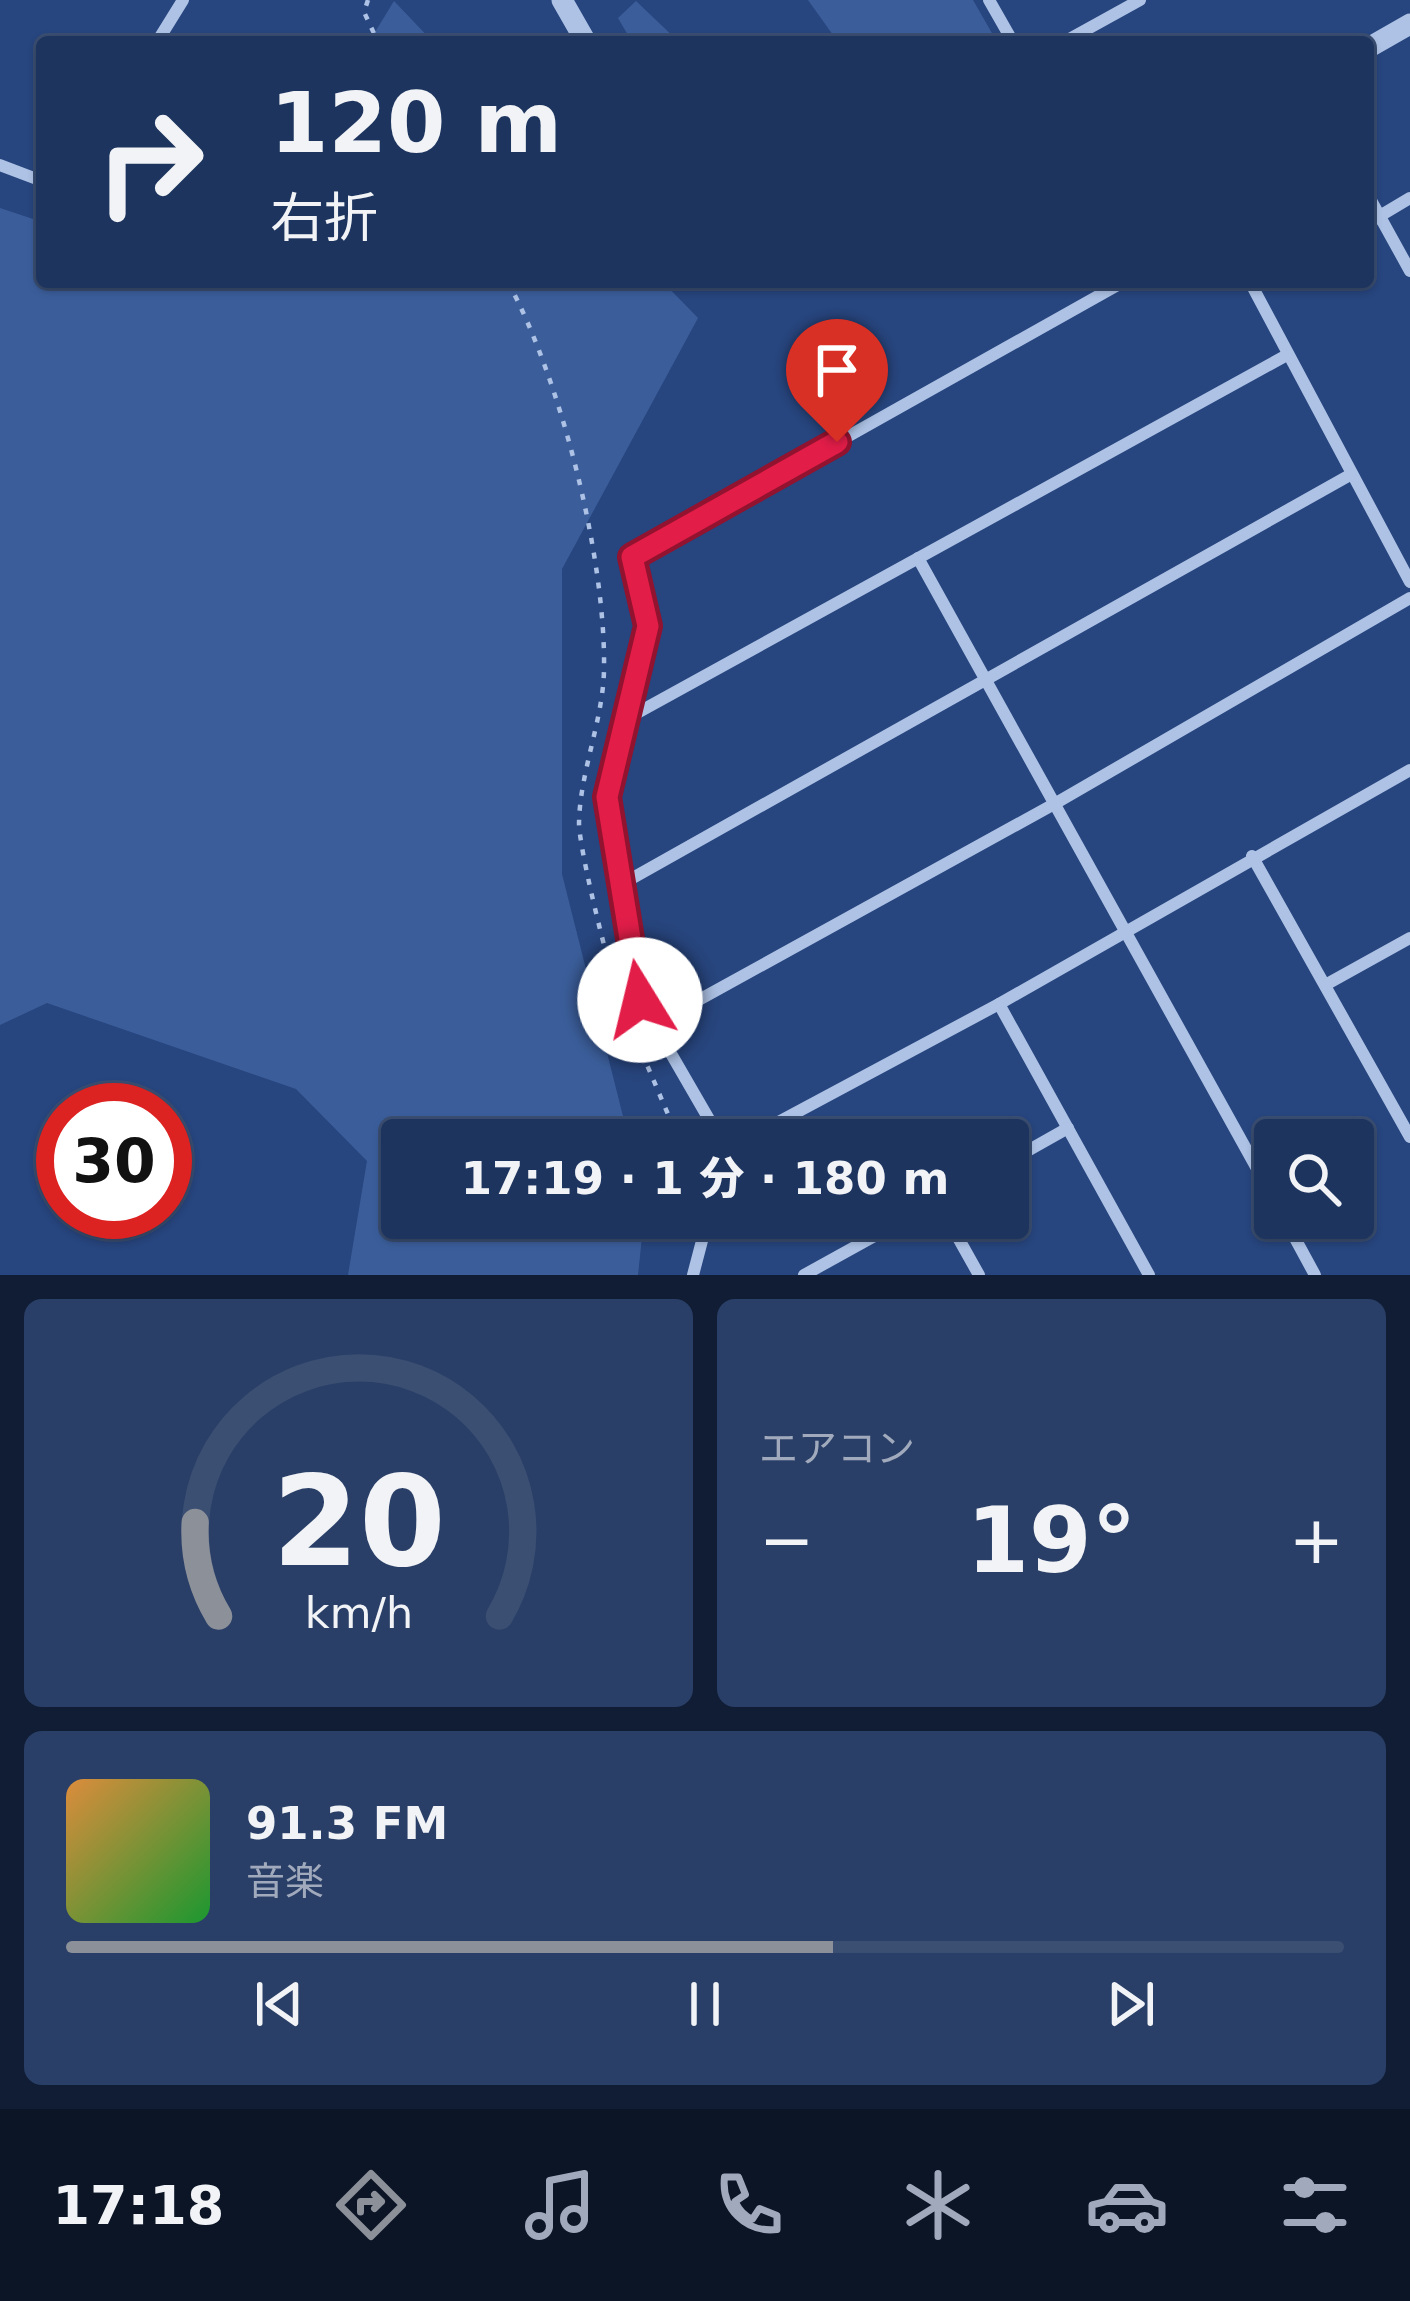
<!DOCTYPE html>
<html lang="ja">
<head>
<meta charset="utf-8">
<style>
  body { margin:0; font-family:"DejaVu Sans","Noto Sans JP",sans-serif; background:#2a3f67; color:#f1f3f6; height:100vh; display:flex; flex-direction:column; font-size:45px; white-space:nowrap }
  * { box-sizing:border-box; margin:0 }
  p { font-size:39px; color:#a0aabc }
  .icon { flex:none; width:66px; height:66px; fill:none; stroke:currentColor; stroke-width:2; stroke-linecap:round; stroke-linejoin:round }
  .map { position:relative; height:1275px; overflow:hidden }
  .side { display:flex; flex-direction:column; gap:24px; padding:24px; background:#101d34; flex:1 }
  .side>* { flex:none }
  .hud { position:absolute; left:36px; top:36px; width:1338px; height:252px; border-radius:12px; box-shadow:0 3px 9px #0004,0 0 0 3px #3b4f73; background:#1d345e; color:#f1f3f6; overflow:hidden }
  .fabs { position:absolute; left:1254px; top:1119px; display:grid; gap:24px }
  .fabs a { display:grid; place-items:center; width:120px; height:120px; border-radius:12px; background:#1d345e; box-shadow:0 3px 9px #0004,0 0 0 3px #3b4f73; font-size:60px }
  .speed { position:absolute; left:36px; top:1083px; display:flex; gap:24px; font-size:60px; font-weight:700; text-align:center }
  .speed>* { display:grid; place-content:center; width:156px; height:156px; border-radius:50%; background:#1d345e; box-shadow:0 3px 9px #0004,0 0 0 3px #3b4f73; line-height:1 }
  .speed .limit { border:18px solid #d22; background:#fff; color:#111 }
  .pin { position:absolute; display:grid; place-items:center; width:102px; height:102px; color:#fff; margin:-123px -51px; border-radius:50% 50% 50% 0; rotate:-45deg; box-shadow:0 0 12px #0007 }
  .pin .icon { rotate:45deg }
  .me { position:absolute; width:132px; margin:-66px; rotate:351deg; stroke-linejoin:round; filter:drop-shadow(0 0 9px #0008) }
  .turn { display:flex; align-items:center; gap:42px; height:252px; padding:0 36px; font-size:54px }
  .turn .icon { width:156px; height:156px; stroke-width:2.5 }
  .turn b { display:block; font-size:84px; line-height:102px }
  .big { font-size:90px; font-weight:800; line-height:1.1 }
  .side .tile { flex:1; display:flex; flex-direction:column; justify-content:center; gap:18px; min-width:0; padding:0 42px; border-radius:18px; background:#2a3f67 }
  .side .dial { align-items:center; gap:0 }
  .dial svg { height:312px; overflow:visible; fill:none; stroke:#3b4f73; stroke-width:7; stroke-linecap:round; text-anchor:middle }
  .dial text { fill:#f1f3f6; stroke:none }
  .song { display:flex; align-items:center; gap:36px }
  .cover { width:144px; height:144px; border-radius:18px; background:linear-gradient(135deg,hsl(30 70% 55%),hsl(130 70% 35%)) }
  .played { height:12px; border-radius:6px; background:linear-gradient(90deg,#8c9099 60%,#3b4f73 60%) }
  .keys { display:flex; justify-content:space-around; direction:ltr }
  .heat { display:flex; justify-content:space-between; align-items:center; font-size:66px; direction:ltr }
  .side .tiles { flex:1; display:grid; gap:24px; grid-template-columns:1fr 1fr }
  .tile:last-child { grid-column:span 2 }
  .trip { position:absolute; left:381px; top:1119px; width:648px; height:120px; border-radius:12px; background:#1d345e; box-shadow:0 3px 9px #0004,0 0 0 3px #3b4f73; font-weight:800; line-height:120px; text-align:center }
  .dock { display:flex; height:192px; justify-content:space-around; align-items:center; background:#0c1526; color:#a0aabc }
  .dock .icon { width:84px; height:84px }
  .dock .on { color:#8c9099 }
  .dock b { font-size:54px; color:#f1f3f6 }
  .map>svg:first-child { display:block }
  .green { fill:#3b5e9b }
  .lines { fill:none; stroke-linecap:round; stroke-linejoin:round }
  .path { stroke:#adc2e5; stroke-width:4.5; stroke-dasharray:6 9; stroke-linecap:butt }
  .minor { stroke:#adc2e5; stroke-width:12 }
  .tertiary { stroke:#adc2e5; stroke-width:21 }
  .route-casing { stroke:#92132f; stroke-width:30 }
  .route { stroke:#e11d48; stroke-width:21 }
</style>
</head>
<body>
<div class="map">
<svg width="1410" height="1275" viewBox="0 0 1410 1275">
  <rect width="100%" height="100%" fill="#27457e"/>
  <g class="green">
    <polygon points="808,0 973,0 997,42 838,42"/>
    <polygon points="394,1 433,42 369,42"/>
    <polygon points="636,1 679,42 632,42 618,18"/>
    <polygon points="0,208 42,222 42,282 663,282 698,318 562,569 562,874 629,1140 402,1140 402,1218 644,1218 638,1275 348,1275 367,1161 296,1089 47,1003 0,1025"/>
  </g>
  <g class="lines">
    <g class="path">
      <polyline points="368,0 364,12 378,42"/>
      <path d="M508,282C561,380 606,558 604,670C603,721 580,771 579,823C579,848 608,967 618,992"/>
      <polyline points="630,1025 679,1140"/>
    </g>
    <g class="minor">
      <polyline points="989,0 1013,42"/>
      <polyline points="157,42 183,0"/>
      <polyline points="1064,42 1140,0"/>
      <polyline points="0,165 42,181"/>
      <polyline points="1368,195 1410,271"/>
      <polyline points="1368,223 1410,198"/>
      <polyline points="1250,282 1410,582"/>
      <polyline points="918,558 1275,1201"/>
      <polyline points="628,718 1287,355"/>
      <polyline points="1252,856 1410,1137"/>
      <polyline points="622,884 1350,475"/>
      <polyline points="1327,984 1410,938"/>
      <polyline points="999,1004 1149,1275"/>
      <polyline points="657,1023 1056,803 1410,598"/>
      <polyline points="721,1140 640,1000 607,797 648,626 633,557 1123,282"/>
      <polyline points="745,1140 999,1004 1410,770"/>
      <polyline points="1008,1162 1068,1128"/>
      <polyline points="947,1218 979,1275"/>
      <polyline points="1284,1218 1315,1275"/>
      <polyline points="693,1275 708,1218"/>
      <polyline points="804,1275 907,1218"/>
    </g>
    <g class="tertiary">
      <polyline points="562,0 586,42"/>
      <polyline points="1368,48 1410,24"/>
    </g>
  </g>
  <g class="lines">
    <defs>
      <polyline id="route" points="640,1000 607,797 648,626 632,557 837,442"/>
    </defs>
    <use href="#route" class="route-casing"/>
    <use href="#route" class="route"/>
  </g>
</svg>
<div class="fabs">
<a><svg class="icon" aria-label="search" viewBox="0 0 24 24"><circle cx="10" cy="10" r="6"/><path d="M15 15l6 6"/></svg></a>
</div>
<div class="speed"><div class="limit">30</div></div>
<div class="pin" style="left:837px;top:442px;background:#d93025"><svg class="icon" aria-label="arrive" viewBox="0 0 24 24"><path d="M6 21V4h12l-3 4 3 4H6"/></svg></div>
<svg class="me" style="left:640px;top:1000px" viewBox="-20 -20 40 40"><circle r="19" fill="#fff"/><path d="M0-13L10 11 0 6-10 11z" fill="#e11d48"/></svg>
<div class="trip">17:19 · 1 分 · 180 m</div>
<div class="hud">
<div class="turn"><svg class="icon" aria-label="right" viewBox="0 0 24 24"><path d="M7 20v-9h11M14 6l5 5-5 5"/></svg><div><b>120 m</b>右折</div></div>
</div>
</div>
<section class="side">
<div class="tiles">
<div class="tile dial"><svg viewBox="0 0 100 80">
<path d="M14 69A42 42 0 1 1 86 69"/>
<path d="M14 69A42 42 0 0 1 8 45" stroke="#8c9099"/>
<text x="50" y="56" font-size="32" font-weight="700">20</text>
<text x="50" y="72" font-size="11">km/h</text>
</svg></div>
<div class="tile"><p>エアコン</p>
<div class="heat"><a>−</a><b class="big">19°</b><a>+</a></div>
</div>
<div class="tile">
<div class="song"><i class="cover"></i><div><b>91.3 FM</b><p>音楽</p></div></div>
<div class="played"></div>
<div class="keys"><svg class="icon" aria-label="previous" viewBox="0 0 24 24"><path d="M18 5L8 12l10 7zM5 5v14"/></svg><svg class="icon" aria-label="pause" viewBox="0 0 24 24"><path d="M8 5v14M16 5v14"/></svg><svg class="icon" aria-label="next" viewBox="0 0 24 24"><path d="M6 5l10 7-10 7zM19 5v14"/></svg></div>
</div>
</div>
</section>
<nav class="dock">
<b>17:18</b>
<svg class="icon on" aria-label="directions" viewBox="0 0 24 24"><path d="M12 3l9 9-9 9-9-9zM9 14v-3h6M13 9l2 2-2 2"/></svg>
<svg class="icon" aria-label="music" viewBox="0 0 24 24"><path d="M9 18V5l10-2v13"/><circle cx="6" cy="18" r="3"/><circle cx="16" cy="16" r="3"/></svg>
<svg class="icon" aria-label="phone" viewBox="0 0 24 24"><path d="M5 4h4l2 5-3 2q2 4 5 5l2-3 5 2v4C11 20 4 13 5 4z"/></svg>
<svg class="icon" aria-label="climate" viewBox="0 0 24 24"><path d="M12 3v18M4 7l16 10M4 17L20 7"/></svg>
<svg class="icon" aria-label="car" viewBox="0 0 24 24"><path d="M5 17H2v-5l4-1 3-4h7l3 4 3 1v5h-3M9 17h6M6 11h13"/><circle cx="7" cy="17" r="2"/><circle cx="17" cy="17" r="2"/></svg>
<svg class="icon" aria-label="filters" viewBox="0 0 24 24"><path d="M4 7h16M4 17h16"/><circle cx="9" cy="7" r="2"/><circle cx="15" cy="17" r="2"/></svg>
</nav>
</body>
</html>
